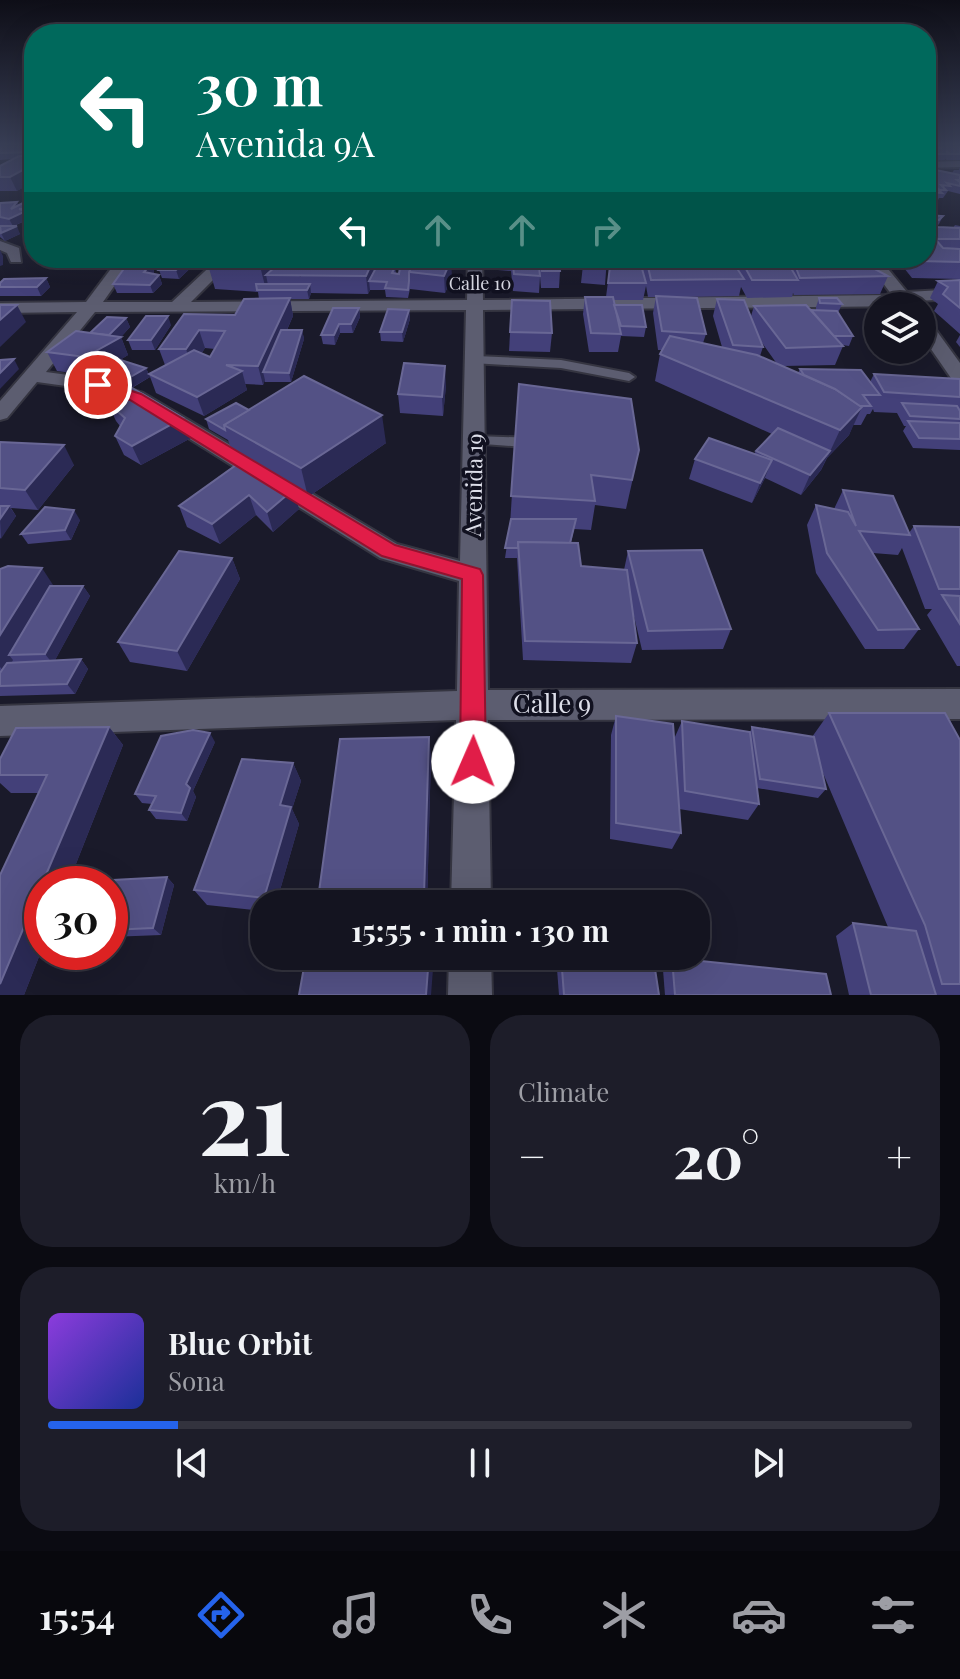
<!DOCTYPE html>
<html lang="en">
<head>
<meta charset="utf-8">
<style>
  body { margin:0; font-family:"Playfair Display",serif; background:#1d1d29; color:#f1f3f6; height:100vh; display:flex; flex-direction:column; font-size:30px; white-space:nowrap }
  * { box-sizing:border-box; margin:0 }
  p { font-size:26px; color:#9d9ea5 }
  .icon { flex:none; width:44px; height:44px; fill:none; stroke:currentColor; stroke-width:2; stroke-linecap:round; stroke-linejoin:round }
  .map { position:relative; height:995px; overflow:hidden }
  .sheet { display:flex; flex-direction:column; gap:20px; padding:20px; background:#0b0b12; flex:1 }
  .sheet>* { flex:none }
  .banner { position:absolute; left:24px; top:24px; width:912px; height:244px; border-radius:32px; box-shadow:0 8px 32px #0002,0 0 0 2px #33333e; background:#00695c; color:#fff; overflow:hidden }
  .tools { position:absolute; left:864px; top:292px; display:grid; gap:16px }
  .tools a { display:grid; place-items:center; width:72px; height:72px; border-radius:50%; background:#141420; box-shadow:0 8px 32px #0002,0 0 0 2px #33333e; font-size:40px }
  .speed { position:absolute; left:24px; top:866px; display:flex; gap:16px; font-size:40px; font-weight:700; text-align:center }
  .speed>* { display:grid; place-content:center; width:104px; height:104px; border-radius:50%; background:#141420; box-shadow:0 8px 32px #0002,0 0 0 2px #33333e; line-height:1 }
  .speed .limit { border:12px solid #d22; background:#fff; color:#111 }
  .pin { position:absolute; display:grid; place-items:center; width:68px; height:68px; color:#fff; margin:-34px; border:4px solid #fff; border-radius:50%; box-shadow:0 2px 8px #0007 }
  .me { position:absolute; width:88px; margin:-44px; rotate:1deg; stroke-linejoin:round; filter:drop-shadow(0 0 6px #0008) }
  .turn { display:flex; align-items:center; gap:28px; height:168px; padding:0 40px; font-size:36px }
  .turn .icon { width:104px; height:104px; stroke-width:2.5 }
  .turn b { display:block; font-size:56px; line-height:68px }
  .lanes { display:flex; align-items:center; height:76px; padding:0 40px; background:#0003; justify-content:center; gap:40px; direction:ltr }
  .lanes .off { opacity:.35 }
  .big { font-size:60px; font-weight:700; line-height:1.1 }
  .sheet .tile { flex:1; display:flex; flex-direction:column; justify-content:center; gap:12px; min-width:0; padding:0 28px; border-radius:32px; background:#1d1d29 }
  .sheet .dial { align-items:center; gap:0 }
  .dial b { font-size:104px; line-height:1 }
  .song { display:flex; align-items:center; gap:24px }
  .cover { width:96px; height:96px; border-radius:12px; background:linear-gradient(135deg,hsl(270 70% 55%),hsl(230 70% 35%)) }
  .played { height:8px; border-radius:4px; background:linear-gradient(90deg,#2563eb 15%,#33333e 15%) }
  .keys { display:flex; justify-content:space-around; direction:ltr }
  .heat { display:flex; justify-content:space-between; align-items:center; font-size:44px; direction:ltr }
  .sheet .tiles { flex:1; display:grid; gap:20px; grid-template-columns:1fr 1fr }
  .tile:last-child { grid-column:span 2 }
  .trip { position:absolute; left:250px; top:890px; width:460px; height:80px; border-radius:32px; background:#141420; box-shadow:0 8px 32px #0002,0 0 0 2px #33333e; font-weight:700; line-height:80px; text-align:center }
  .dock { display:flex; height:128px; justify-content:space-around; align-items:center; background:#08080d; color:#9d9ea5 }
  .dock .icon { width:56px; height:56px }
  .dock .active { color:#2563eb }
  .dock b { font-size:36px; color:#f1f3f6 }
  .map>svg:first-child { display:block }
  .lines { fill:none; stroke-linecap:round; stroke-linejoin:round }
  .lane-casing { stroke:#353541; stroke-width:4 }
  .street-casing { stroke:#353541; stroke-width:4 }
  .lane { fill:#5c5d70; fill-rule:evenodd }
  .street { fill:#5c5d70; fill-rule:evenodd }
  .wall { fill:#434079; fill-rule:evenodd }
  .shaded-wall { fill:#2b2a55 }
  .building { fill:#535185; stroke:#696795; stroke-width:2 }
  .route { fill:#e11d48; stroke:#92132f; stroke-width:2 }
  .labels { text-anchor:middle; stroke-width:7; stroke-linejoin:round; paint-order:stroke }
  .far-street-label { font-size:18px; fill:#dddee9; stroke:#111120 }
  .street-label { font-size:22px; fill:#dddee9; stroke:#111120 }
  .near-street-label { font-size:26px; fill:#dddee9; stroke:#111120 }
</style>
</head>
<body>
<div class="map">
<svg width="960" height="995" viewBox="0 0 960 995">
  <rect width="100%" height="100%" fill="#1a1a2a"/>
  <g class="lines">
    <defs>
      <g id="lane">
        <polygon points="476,356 561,360 629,373 635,377 629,381 561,368 472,363 472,357"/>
        <polygon points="475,436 537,438 544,443 537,448 470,443 468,440"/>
      </g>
      <g id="street">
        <polygon points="960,161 960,167 926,168 926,162"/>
        <polygon points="0,241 19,248 21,262 11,262 7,253 0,250"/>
        <path d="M119,258H134L103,302H172L219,258H235L191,302L467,300L468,258H482L483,300L892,295L864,258H879L907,292L960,289V299L914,301L918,306L483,310L488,690L960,689V719L488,720L491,904H451L456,720L0,736V706L457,691L459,581L380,558L129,401L95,390L37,382L7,418L0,420V401L77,312L0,313V303L86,302ZM466,310L460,561L397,544L143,393L98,379L46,372L95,312Z"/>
        <polygon points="922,318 928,319 960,363 960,383 953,381 922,336"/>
        <polygon points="449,956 491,956 492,995 448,995"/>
      </g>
    </defs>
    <use href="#lane" class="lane-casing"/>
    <use href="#street" class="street-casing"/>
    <use href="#lane" class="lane"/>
    <use href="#street" class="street"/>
  </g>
  <g class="wall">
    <polygon points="0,143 34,145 34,181 17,191 0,191 0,166 13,159 0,160"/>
    <polygon points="926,143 960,143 960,160 947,160 945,159 945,160 926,161"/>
    <polygon points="926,164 936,170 952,173 954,170 959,170 960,167 960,194 948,191 943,198 939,198 938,200 926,200"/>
    <polygon points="34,201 34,217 28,217 29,219 14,226 20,234 5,241 0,237 0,226 9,226 0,225 0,203 17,202 19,205"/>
    <polygon points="926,215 943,216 939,224 936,227 938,227 953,228 955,225 960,226 960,279 912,278 896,258 926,258"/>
    <polygon points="34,237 34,251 30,251 26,243"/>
    <polygon points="49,258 86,258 80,261 74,260 59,266 51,264"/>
    <polygon points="201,258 179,279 162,278 159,270 161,268 153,268 154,272 153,274 159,275 162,284 153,293 117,293 113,284 133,263 131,260"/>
    <path d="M206,258H315L313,261L413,260L406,262L413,266L452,277L445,293L410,289L408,298L386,297L385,290H370L368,294L311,293L309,299H290L293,316L287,330H302L304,339L291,382H265V380L263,385L245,384L247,390L204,416L156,393L149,374L165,365L159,349L235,315L259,299L258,292L215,289ZM401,262L399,274H396L395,267L384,265ZM205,348L215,349L210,357L201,354Z"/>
    <polygon points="485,258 607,258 605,285 581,283 583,265 559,263 560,271 559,288 541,288 540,277 539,293 513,291 511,271 485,269"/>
    <path d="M611,258L642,268L644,258H849L848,259L888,276L880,294L794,295L793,293L792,297L747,298L741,287L739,296L681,297L706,334L703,343L722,347L713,316L717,299L751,316L754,306L816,310V307L819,298L842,304L838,313L853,336L849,346L842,345L843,346L835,365L783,366L798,373L800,369L870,382L874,374L960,379V450L913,448L903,431L906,426H904L897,413L874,412L873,409L870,414H867L861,425H853L849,435L827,458L821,470L801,495L765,478L752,503L689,479L695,459L754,454L756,451L772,434L655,381L660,354L662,350H658L653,313L656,297H648L646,286L643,300H613L614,305L646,327L644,337L621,336L618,352H589L583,314L585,297H606ZM760,340L777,364L760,356L763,347Z"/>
    <polygon points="46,278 50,287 41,296 0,296 0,283"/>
    <polygon points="960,280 960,334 934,311 938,304 930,298 938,281"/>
    <polygon points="512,300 552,333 550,352 509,351"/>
    <polygon points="359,308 360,317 353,333 340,333 335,345 323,344 321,335"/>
    <polygon points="409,310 410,319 403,342 381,341 380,332"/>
    <polygon points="878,313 878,328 874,323"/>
    <polygon points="126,318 130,327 121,337 128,355 120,360 146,368 150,377 132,388 191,438 141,465 124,455 115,436 120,426 116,421 107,402 127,387 95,378 94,376 57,371 47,352"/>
    <polygon points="171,325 155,350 132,350 128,340"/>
    <polygon points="960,335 960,347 956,342"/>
    <polygon points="922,336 927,343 923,352 897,351 896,350 922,350"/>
    <polygon points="519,384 633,478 626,509 595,505 591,530 574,529 571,543 581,566 624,570 628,551 731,629 723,649 642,650 632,608 637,643 631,663 523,660 517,558 505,558 510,525"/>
    <polygon points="446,385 443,416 400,413 398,394"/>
    <polygon points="249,410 386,443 308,497 233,454 228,440 209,429 206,419"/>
    <polygon points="0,442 74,465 38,510 11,508 16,516 0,539"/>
    <polygon points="239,463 299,509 273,532 256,515 220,544 187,527 179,506"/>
    <polygon points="843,490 909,533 914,526 960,527 960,666 957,666 927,615 932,609 925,609 902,548 898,555 873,553 919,629 904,649 865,649 816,573 807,525 816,505 834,509"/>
    <polygon points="80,520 71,540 28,544 21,534"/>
    <polygon points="232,558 240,579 187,671 130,662 118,642"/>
    <polygon points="0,569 54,586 83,586 90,596 55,660 81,659 88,669 75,694 0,696"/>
    <polygon points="829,713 960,740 960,995 849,995 836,936 853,923 888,927 820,766 826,789 818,798 757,788 759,804 748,820 679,809 681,833 672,849 610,839 611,735 616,716 674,739 682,721 750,732 752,727 812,737"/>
    <polygon points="109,727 123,745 68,884 42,884 42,949 24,995 0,995 39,793 11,793 0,783 0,759"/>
    <polygon points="215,742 193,791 196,797 187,821 156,819 149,810 152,804 142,803 135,794"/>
    <polygon points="431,755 427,904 316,904 321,904 318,899"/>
    <polygon points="293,763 301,781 292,809 299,824 276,904 264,904 264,911 207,905 194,890"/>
    <polygon points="167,877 174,885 161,935 110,937 110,888"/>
    <polygon points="556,956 653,956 659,995 559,995"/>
    <polygon points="672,958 831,995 665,995 663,970"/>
  </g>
  <g class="shaded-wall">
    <polygon points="34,164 34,181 17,191 10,177"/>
    <polygon points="17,202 21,209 26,211 29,219 13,226 9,219 11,209"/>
    <polygon points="17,226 20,234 5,241 1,233"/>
    <polygon points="0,250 3,256 3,265 0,266"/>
    <polygon points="56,258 73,258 74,260 59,266"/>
    <polygon points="190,258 201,258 179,279 176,270"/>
    <polygon points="258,258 315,258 300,277 297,264 266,275 269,290 266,290"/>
    <polygon points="374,258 414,258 413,260 380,266 369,281 370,290 368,294 366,276"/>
    <polygon points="451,260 452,277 445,293 444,276"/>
    <polygon points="152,263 154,272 147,281 144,272"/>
    <polygon points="159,275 162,284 153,293 150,285"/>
    <polygon points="46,278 50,287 41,296 37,287"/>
    <polygon points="310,284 311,293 309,299 307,290"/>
    <polygon points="290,298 293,316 268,372 263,372 265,380 263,385 258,366"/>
    <polygon points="17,305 26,322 0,347 0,320"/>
    <polygon points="359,308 360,317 353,333 351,324"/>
    <polygon points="409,310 410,319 403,342 402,332"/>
    <polygon points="168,316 171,325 155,350 151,340"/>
    <polygon points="126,318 130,327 121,337 128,355 101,372 91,369 85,357"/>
    <polygon points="339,324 340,333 335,345 334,335"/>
    <polygon points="199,330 205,348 192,368 186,349"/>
    <polygon points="302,330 304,339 291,382 289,373"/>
    <polygon points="14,359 19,369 0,389 0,373"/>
    <polygon points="445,366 446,385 443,416 442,397"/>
    <polygon points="146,368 150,377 131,388 127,379"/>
    <polygon points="242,371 247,390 204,416 197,397"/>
    <polygon points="862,407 849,435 827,458 840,430"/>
    <polygon points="382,415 386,443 308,497 301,468"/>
    <polygon points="183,418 191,438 141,465 132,446"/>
    <polygon points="64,445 74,465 38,510 25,490"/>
    <polygon points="830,451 821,470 801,495 810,475"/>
    <polygon points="772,460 764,480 752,503 760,483"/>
    <polygon points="294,489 299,509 273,532 267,512"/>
    <polygon points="249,495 256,515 220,544 212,524"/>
    <polygon points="9,506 16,516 1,539 0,519"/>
    <polygon points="74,510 80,520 71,540 65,530"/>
    <polygon points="232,558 240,579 187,671 177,651"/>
    <polygon points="42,568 55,588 9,655 13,660 6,674 0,667 0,635"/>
    <polygon points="83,586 90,596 53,664 45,654"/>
    <polygon points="81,659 88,669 75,694 67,684"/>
    <polygon points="109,727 123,745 68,884 42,884"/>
    <polygon points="210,733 215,742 193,791 196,797 187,821 181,813 186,784"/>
    <polygon points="429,737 431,755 427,904 426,904 424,895"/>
    <polygon points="293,763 301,781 292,809 299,824 276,904 268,904 264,898 280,805"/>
    <polygon points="167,877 174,885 161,935 153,928"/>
    <polygon points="42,885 42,949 24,995 0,995 0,984"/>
    <polygon points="429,956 434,956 431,995 426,995"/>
  </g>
  <g class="building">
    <polygon points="1,143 22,143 17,147 25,144 34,145 34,152 0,153 0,150 2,149 0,149"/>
    <polygon points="926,143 960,143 960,154 950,154 946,151 948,154 929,154 926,153 926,149 933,150 930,147 942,148 926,145"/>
    <polygon points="19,156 34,156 34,164 10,177 0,177 0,166"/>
    <polygon points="926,164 936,170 960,175 960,180 957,180 960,182 960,186 947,183 950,186 941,185 946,190 940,190 926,181"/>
    <polygon points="926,187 935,187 942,193 929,192 926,189"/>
    <polygon points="34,201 34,209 19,209 26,211 9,219 0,217 0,203 17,202 11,209 25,202"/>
    <polygon points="926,215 943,216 939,220 926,219"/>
    <polygon points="926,223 930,223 938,227 960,228 960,239 935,239 943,248 960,249 960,262 919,261 917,258 926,258"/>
    <polygon points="0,226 17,226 1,233"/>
    <polygon points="34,237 34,243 26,243"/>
    <polygon points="133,258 169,258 168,259 131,260"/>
    <polygon points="173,258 190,258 176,270 159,270"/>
    <polygon points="285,258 298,258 297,260 320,262 322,258 374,258 366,276 266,275"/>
    <polygon points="512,258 538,258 540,276 514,274"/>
    <polygon points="541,258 558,258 560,271 542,271"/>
    <polygon points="584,258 607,258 607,268 583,266"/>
    <polygon points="611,258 639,258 646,283 608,283"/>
    <polygon points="646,258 730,258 744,279 651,280"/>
    <polygon points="740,258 785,258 798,280 752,280"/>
    <polygon points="426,259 451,260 444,276 409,272 412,266 420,267"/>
    <polygon points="856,259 888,276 800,278 793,260"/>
    <polygon points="401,260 413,264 409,272 409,281 408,290 385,288 387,282 369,281 378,264 395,267 392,273 399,274"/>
    <polygon points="128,263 152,263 144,272 159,275 150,285 113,284"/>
    <polygon points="46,278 37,287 0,287 0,283 4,279"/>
    <polygon points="960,280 960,308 943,294 948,287 938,281"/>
    <polygon points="256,284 310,284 307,290 257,290"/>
    <polygon points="656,296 697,298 706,334 662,331"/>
    <polygon points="585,297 613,297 621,334 591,333"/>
    <polygon points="290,298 258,366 226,365 242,371 197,397 149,374 194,350 210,357 225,331 199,330 186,349 159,349 184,314 235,315 244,299"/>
    <polygon points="819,298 837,298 842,304 820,303"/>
    <polygon points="717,299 744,300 763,347 733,345"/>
    <polygon points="512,300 550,301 552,333 510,332"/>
    <polygon points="0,305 17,305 0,320"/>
    <polygon points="614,305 642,305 646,327 621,326"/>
    <polygon points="806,305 843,346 786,348 754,306"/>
    <polygon points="333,308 359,308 351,324 339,324 334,335 321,335"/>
    <polygon points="388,309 409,310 402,332 380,332"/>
    <polygon points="811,310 837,311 853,336 834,336"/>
    <polygon points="146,316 168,316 151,340 128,340"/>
    <polygon points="107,317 126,318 109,335 90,333"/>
    <polygon points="281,330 302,330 289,373 263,372"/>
    <polygon points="76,331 121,337 85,357 47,352"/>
    <polygon points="670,336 757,355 835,389 862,407 840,430 660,354"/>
    <polygon points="111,357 146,368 127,379 91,369"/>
    <polygon points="14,359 0,373 0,360"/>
    <polygon points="404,363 445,366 442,397 398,394"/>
    <polygon points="800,369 861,370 880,395 863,395 871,406 860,406 835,389 804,375"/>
    <polygon points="874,374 960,379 960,397 884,392"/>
    <polygon points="304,376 382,415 301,468 224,425"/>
    <polygon points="519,384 631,399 639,450 632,480 591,475 595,501 511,496"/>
    <polygon points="129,386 183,418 132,446 115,436 125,418 107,402"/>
    <polygon points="236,403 249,410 224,425 225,430 206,419"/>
    <polygon points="902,403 957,406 960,411 960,419 910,416"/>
    <polygon points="908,421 960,423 960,439 919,438"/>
    <polygon points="778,428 830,451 810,475 756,451"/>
    <polygon points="709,438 772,460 760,483 695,459"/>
    <polygon points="0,442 64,445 25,490 0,488"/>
    <polygon points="239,463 294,489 267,512 249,495 212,524 179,506"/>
    <polygon points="843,490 893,496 910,535 859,531 919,629 878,630 827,553 816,505 848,512 856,526"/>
    <polygon points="0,506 9,506 0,519"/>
    <polygon points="45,507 74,510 65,530 21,534"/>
    <polygon points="511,519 576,519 570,543 518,542 518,548 505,548"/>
    <polygon points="914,526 960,527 960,589 939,589"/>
    <polygon points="518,542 578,543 581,566 627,570 637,643 525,641"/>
    <polygon points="702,550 731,629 648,631 628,551"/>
    <polygon points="179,551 232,558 177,651 118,642"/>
    <polygon points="8,566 42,568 0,635 0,569"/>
    <polygon points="50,586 83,586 45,654 9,655"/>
    <polygon points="942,595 960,596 960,624"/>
    <polygon points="81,659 67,684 0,686 0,673 7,663"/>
    <polygon points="829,713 945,713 960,740 960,984 942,984 925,925"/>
    <polygon points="616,716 673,724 681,833 616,823"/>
    <polygon points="682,721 750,732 759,804 685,791"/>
    <polygon points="109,727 42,884 0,984 0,875 47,775 0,775 0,759 16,728"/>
    <polygon points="752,727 814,737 826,789 760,779"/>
    <polygon points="193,730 210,733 186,784 190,788 181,813 149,810 156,796 135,794 161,736"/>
    <polygon points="429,737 424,895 318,899 340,739"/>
    <polygon points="242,759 293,763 280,805 291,807 264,898 194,890"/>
    <polygon points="167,877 153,928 110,930 110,888 113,880"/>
    <polygon points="853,923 916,931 936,995 871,995"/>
    <polygon points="306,956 429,956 426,995 299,995"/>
    <polygon points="561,956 653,956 659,995 564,995"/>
    <polygon points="672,958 826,974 831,995 675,995"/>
  </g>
  <linearGradient id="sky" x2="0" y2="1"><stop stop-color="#0e0e17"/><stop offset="0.51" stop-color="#383e55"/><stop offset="1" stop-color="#383e55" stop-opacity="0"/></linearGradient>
  <rect width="960" height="283" fill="url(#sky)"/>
  <polygon class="route" points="98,380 141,394 395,545 480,569 483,575 486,762 482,771 473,774 464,771 460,762 462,579 382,556 130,400 93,388 91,385"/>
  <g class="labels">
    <g class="far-street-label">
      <text x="480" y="290">Calle 10</text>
    </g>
    <g class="street-label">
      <text transform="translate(474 485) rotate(-89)" y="8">Avenida 19</text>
    </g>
    <g class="near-street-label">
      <text x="552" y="713">Calle 9</text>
    </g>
  </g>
</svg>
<div class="tools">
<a><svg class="icon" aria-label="layers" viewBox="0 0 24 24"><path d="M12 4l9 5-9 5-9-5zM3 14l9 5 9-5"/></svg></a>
</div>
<div class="speed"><div class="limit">30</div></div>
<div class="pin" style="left:98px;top:385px;background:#d93025"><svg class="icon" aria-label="arrive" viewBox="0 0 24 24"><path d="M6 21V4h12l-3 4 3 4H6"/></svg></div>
<svg class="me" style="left:473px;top:762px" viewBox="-20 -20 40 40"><circle r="19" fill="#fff"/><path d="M0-13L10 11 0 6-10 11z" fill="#e11d48"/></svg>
<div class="trip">15:55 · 1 min · 130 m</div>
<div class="banner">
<div class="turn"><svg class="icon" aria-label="left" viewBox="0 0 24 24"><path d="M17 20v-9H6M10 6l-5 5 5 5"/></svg><div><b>30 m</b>Avenida 9A</div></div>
<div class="lanes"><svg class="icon" aria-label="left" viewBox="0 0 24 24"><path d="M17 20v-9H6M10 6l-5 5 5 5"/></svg><svg class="icon off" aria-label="ahead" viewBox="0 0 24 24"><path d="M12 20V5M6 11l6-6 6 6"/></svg><svg class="icon off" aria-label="ahead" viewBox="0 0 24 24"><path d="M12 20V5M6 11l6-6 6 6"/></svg><svg class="icon off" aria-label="right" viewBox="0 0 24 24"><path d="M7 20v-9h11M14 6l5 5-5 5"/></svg></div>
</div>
</div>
<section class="sheet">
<div class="tiles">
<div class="tile dial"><b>21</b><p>km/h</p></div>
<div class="tile"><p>Climate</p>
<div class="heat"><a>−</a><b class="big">20°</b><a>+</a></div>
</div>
<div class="tile">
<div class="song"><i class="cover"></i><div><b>Blue Orbit</b><p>Sona</p></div></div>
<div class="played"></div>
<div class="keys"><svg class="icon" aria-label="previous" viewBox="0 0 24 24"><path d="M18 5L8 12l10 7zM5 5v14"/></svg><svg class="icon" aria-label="pause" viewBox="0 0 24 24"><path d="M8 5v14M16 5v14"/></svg><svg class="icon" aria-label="next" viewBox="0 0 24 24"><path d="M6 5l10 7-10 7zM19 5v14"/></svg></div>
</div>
</div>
</section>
<nav class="dock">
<b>15:54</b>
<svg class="icon active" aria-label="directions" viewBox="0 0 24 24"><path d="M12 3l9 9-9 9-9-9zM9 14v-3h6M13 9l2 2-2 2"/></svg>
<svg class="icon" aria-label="music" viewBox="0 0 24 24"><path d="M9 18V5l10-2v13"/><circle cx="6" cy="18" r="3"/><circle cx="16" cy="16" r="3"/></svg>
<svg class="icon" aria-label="phone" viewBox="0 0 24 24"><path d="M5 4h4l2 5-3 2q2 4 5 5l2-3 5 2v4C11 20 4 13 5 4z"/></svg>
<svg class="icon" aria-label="climate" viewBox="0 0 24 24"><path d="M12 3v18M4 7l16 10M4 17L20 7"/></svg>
<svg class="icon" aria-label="car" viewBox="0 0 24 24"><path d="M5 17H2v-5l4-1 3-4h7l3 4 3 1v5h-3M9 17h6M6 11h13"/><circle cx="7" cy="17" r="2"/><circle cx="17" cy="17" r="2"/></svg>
<svg class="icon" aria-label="filters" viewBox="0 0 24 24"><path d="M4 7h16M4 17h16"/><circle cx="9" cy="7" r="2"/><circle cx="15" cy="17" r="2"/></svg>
</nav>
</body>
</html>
